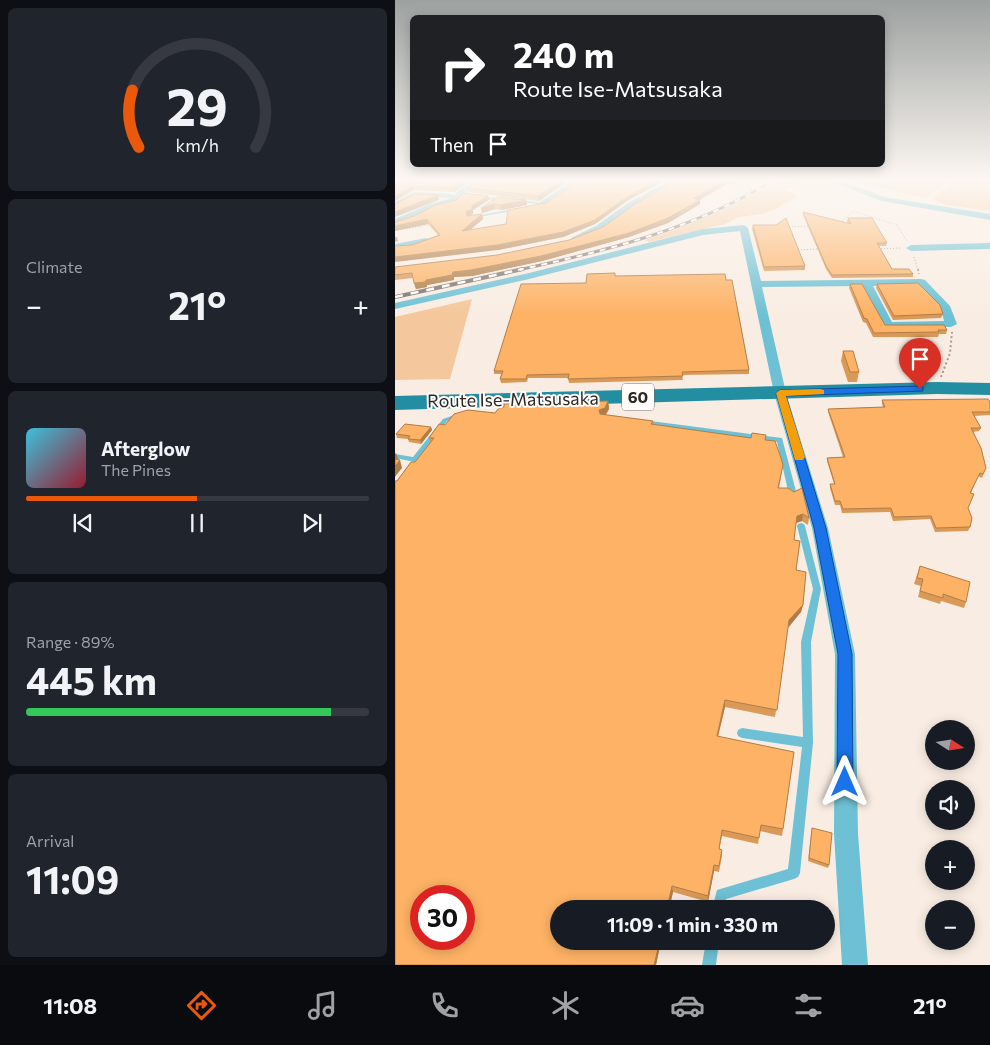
<!DOCTYPE html>
<html lang="en">
<head>
<meta charset="utf-8">
<style>
  body { margin:0; font-family:Commissioner,sans-serif; background:#20242c; color:#f1f3f6; height:100vh; display:flex; flex-direction:column; font-size:19px; white-space:nowrap }
  * { box-sizing:border-box; margin:0 }
  p { font-size:16px; color:#9ea1a6 }
  .icon { flex:none; width:28px; height:28px; fill:none; stroke:currentColor; stroke-width:2; stroke-linecap:round; stroke-linejoin:round }
  .map { position:relative; flex:1; overflow:hidden }
  .drawer { display:flex; flex-direction:column; gap:8px; padding:8px; background:#0d0f14; width:395px }
  .drawer>* { flex:none }
  .banner { position:absolute; left:15px; top:15px; width:475px; height:152px; border-radius:8px; box-shadow:0 2px 12px #0003; background:#202124; color:#fff; overflow:hidden }
  .needle { width:32px; rotate:102deg }
  .fabs { position:absolute; left:530px; top:720px; display:grid; gap:10px }
  .fabs a { display:grid; place-items:center; width:50px; height:50px; border-radius:50%; background:#171b24; box-shadow:0 2px 12px #0003; font-size:25px }
  .speed { position:absolute; left:15px; top:885px; display:flex; gap:10px; font-size:25px; font-weight:700; text-align:center }
  .speed>* { display:grid; place-content:center; width:65px; height:65px; border-radius:50%; background:#171b24; box-shadow:0 2px 12px #0003; line-height:1 }
  .speed .limit { border:8px solid #d22; background:#fff; color:#111 }
  .pin { position:absolute; display:grid; place-items:center; width:42px; height:42px; color:#fff; margin:-51px -21px; border-radius:50% 50% 50% 0; rotate:-45deg; box-shadow:0 0 5px #0007 }
  .pin .icon { rotate:45deg }
  .me { position:absolute; width:55px; margin:-28px; rotate:0deg; stroke-linejoin:round; filter:drop-shadow(0 0 4px #0008) }
  .turn { display:flex; align-items:center; gap:18px; height:105px; padding:0 20px; font-size:22px }
  .turn .icon { width:65px; height:65px; stroke-width:2.5 }
  .turn b { display:block; font-size:35px; line-height:42px }
  .then { display:flex; align-items:center; height:48px; padding:0 20px; background:#0003; gap:10px; font-size:19px }
  .big { font-size:38px; font-weight:700; line-height:1.1 }
  .drawer .tile { flex:1; display:flex; flex-direction:column; justify-content:center; gap:8px; min-width:0; padding:0 18px; border-radius:8px; background:#20242c }
  .drawer .dial { align-items:center; gap:0 }
  .dial svg { height:130px; overflow:visible; fill:none; stroke:#363941; stroke-width:7; stroke-linecap:round; text-anchor:middle }
  .dial text { fill:#f1f3f6; stroke:none }
  .song { display:flex; align-items:center; gap:15px }
  .cover { width:60px; height:60px; border-radius:8px; background:linear-gradient(135deg,hsl(190 70% 55%),hsl(350 70% 35%)) }
  .played { height:5px; border-radius:2px; background:linear-gradient(90deg,#ea580c 50%,#363941 50%) }
  .keys { display:flex; justify-content:space-around; direction:ltr }
  .heat { display:flex; justify-content:space-between; align-items:center; font-size:28px; direction:ltr }
  .charge { height:8px; border-radius:4px; background:linear-gradient(90deg,#34c759 89%,#363941 0) }
  .trip { position:absolute; left:155px; top:900px; width:285px; height:50px; border-radius:25px; background:#171b24; box-shadow:0 2px 12px #0003; font-weight:700; line-height:50px; text-align:center }
  .menu { display:flex; height:80px; justify-content:space-around; align-items:center; background:#090b0e; color:#9ea1a6 }
  .menu .icon { width:35px; height:35px }
  .menu .active { color:#ea580c }
  .menu b { font-size:22px; color:#f1f3f6 }
  main { display:flex; flex:1; min-height:0 }
  .map>svg:first-child { display:block }
  .green { fill:#f5c79c }
  .lines { fill:none; stroke-linecap:round; stroke-linejoin:round }
  .path-far1 { stroke:#a39b93; stroke-width:1; stroke-dasharray:1 2; stroke-linecap:butt }
  .path { stroke:#a39b93; stroke-width:2; stroke-dasharray:2 2.5; stroke-linecap:butt }
  .service { fill:#6ec1d4; fill-rule:evenodd }
  .minor { fill:#6ec1d4; fill-rule:evenodd }
  .primary { fill:#238ea2; fill-rule:evenodd }
  .rail-far1-casing { stroke:#7b746d; stroke-width:3 }
  .rail-casing { stroke:#7b746d; stroke-width:4 }
  .rail-far1 { stroke:#fffcfa; stroke-width:2; stroke-dasharray:6; stroke-linecap:butt }
  .rail { stroke:#fffcfa; stroke-width:2.5; stroke-dasharray:8; stroke-linecap:butt }
  .wall { fill:#da9957; fill-rule:evenodd }
  .shaded-wall { fill:#b17d47 }
  .building { fill:#fdb265; stroke:#b17d47; fill-rule:evenodd }
  .route { fill:#1a73e8; stroke:#114b97 }
  .slow { fill:#f59e0b }
  .labels { text-anchor:middle; stroke-width:4; stroke-linejoin:round; paint-order:stroke }
  .shield { fill:#fffcfa; stroke:#6b6864; stroke-width:1 }
  .shield-label { font-size:16px; font-weight:bold; fill:#2c2824 }
  .street-label { font-size:18px; fill:#2c2824; stroke:#fffcfa }
</style>
</head>
<body>
<main>
<section class="drawer">
<div class="tile dial"><svg viewBox="0 0 100 80">
<path d="M14 69A42 42 0 1 1 86 69"/>
<path d="M14 69A42 42 0 0 1 10 34" stroke="#ea580c"/>
<text x="50" y="56" font-size="32" font-weight="700">29</text>
<text x="50" y="72" font-size="11">km/h</text>
</svg></div>
<div class="tile"><p>Climate</p>
<div class="heat"><a>−</a><b class="big">21°</b><a>+</a></div>
</div>
<div class="tile">
<div class="song"><i class="cover"></i><div><b>Afterglow</b><p>The Pines</p></div></div>
<div class="played"></div>
<div class="keys"><svg class="icon" aria-label="previous" viewBox="0 0 24 24"><path d="M18 5L8 12l10 7zM5 5v14"/></svg><svg class="icon" aria-label="pause" viewBox="0 0 24 24"><path d="M8 5v14M16 5v14"/></svg><svg class="icon" aria-label="next" viewBox="0 0 24 24"><path d="M6 5l10 7-10 7zM19 5v14"/></svg></div>
</div>
<div class="tile"><p>Range · 89%</p><b class="big">445 km</b><div class="charge"></div></div>
<div class="tile"><p>Arrival</p><b class="big">11:09</b></div>
</section>
<div class="map">
<svg width="595" height="965" viewBox="0 0 595 965">
  <rect width="100%" height="100%" fill="#f9ede3"/>
  <g class="green">
    <path d="M386,179H409L390,190L402,196L381,209L366,214L344,217L330,224L254,242L250,240C297,224 344,206 386,179Z"/>
    <polygon points="447,179 553,179 532,198"/>
    <polygon points="561,179 595,179 595,211 551,205 537,199"/>
    <polygon points="77,299 55,379 0,380 0,317"/>
  </g>
  <g class="lines">
    <g class="path-far1">
      <polyline points="445,223 458,211 502,225 512,241"/>
      <polyline points="391,227 415,226"/>
      <polyline points="11,229 35,225"/>
      <polyline points="483,249 505,248"/>
      <polyline points="400,250 425,249"/>
      <polyline points="519,257 523,270"/>
    </g>
    <g class="path">
      <polyline points="523,269 524,274"/>
      <polyline points="546,377 555,353 557,332"/>
    </g>
    <g class="service">
      <polygon points="82,196 109,199 111,200 109,201 83,198 81,197"/>
      <polygon points="120,199 148,203 150,204 148,205 121,201 120,201"/>
      <polygon points="123,208 124,208 124,210 78,218 76,217"/>
      <polygon points="65,413 67,414 68,415 67,416 52,421 23,462 20,462 0,458 0,454 18,457 48,419"/>
      <polygon points="248,420 387,438 402,495 398,498 394,495 382,442 246,423 245,422"/>
      <polygon points="406,523 409,524 410,526 426,589 416,642 418,743 405,873 403,877 399,879 331,899 329,909 317,909 322,890 393,869 407,747 347,738 343,736 342,733 343,730 347,728 408,737 406,642 418,589 402,526 403,524"/>
      <polygon points="311,941 324,941 321,965 307,965"/>
    </g>
    <g class="minor">
      <polygon points="81,179 91,179 70,193 63,203 41,208 19,219 0,225 0,219 35,204 57,198 20,197 0,208 0,202 19,192 55,194 59,196 65,189"/>
      <polygon points="180,179 190,179 151,206 145,206 145,202"/>
      <path d="M278,179H289C275,190 257,197 241,206C226,214 196,243 178,240L176,238L201,226L233,203Z"/>
      <polygon points="429,179 442,179 489,197 595,214 595,220 487,201"/>
      <path d="M349,225L353,228L366,281L526,279L530,280L555,306L562,324L556,327H489L467,286L367,287L391,393L433,528L460,654L463,834L473,965H447L439,834L440,654L417,528L379,393L345,231L308,235L134,279L0,309V303L134,273L308,229ZM523,285L546,309L549,321L497,322L478,286Z"/>
      <polygon points="31,238 36,241 34,243 0,250 0,244"/>
      <polygon points="595,243 595,249 516,251 511,248 516,245"/>
    </g>
    <polygon class="primary" points="542,382 595,383 595,395 542,394 0,410 0,396"/>
    <defs>
      <path id="rail-far1" d="M123,270C211,251 303,228 380,179"/>
      <polyline id="rail" points="0,297 128,269"/>
    </defs>
    <use href="#rail-far1" class="rail-far1-casing"/>
    <use href="#rail" class="rail-casing"/>
    <use href="#rail-far1" class="rail-far1"/>
    <use href="#rail" class="rail"/>
  </g>
  <g class="wall">
    <polygon points="0,179 78,179 59,192 19,190"/>
    <polygon points="176,179 144,201 74,192 73,188"/>
    <polygon points="284,179 346,179 336,185 332,184 304,200 305,204 273,223 234,237 147,261 77,276 59,277 59,280 32,285 32,287 21,289 18,278 0,280 0,267 102,255 174,240 208,227"/>
    <polygon points="93,196 94,200 78,210 78,214 72,216 87,214 88,219 75,230 111,224 151,203 232,201 200,224 168,237 103,250 17,245 43,235 33,224 0,231 0,222"/>
    <polygon points="103,197 131,200 132,205 106,210 100,209 87,213"/>
    <polygon points="408,212 453,223 452,221 453,218 492,243 491,246 483,246 497,269 518,274 518,277 437,278 431,269 408,215"/>
    <polygon points="358,225 410,266 410,270 369,271 357,229"/>
    <polygon points="220,276 331,280 354,370 354,374 287,375 288,380 174,383 173,378 133,378 132,382 106,383 105,379 106,374 99,374 99,371 191,283"/>
    <polygon points="455,284 490,325 552,330 551,334 544,334 543,337 478,337 471,323 468,322 454,288"/>
    <polygon points="482,284 548,314 546,318 498,320 481,288"/>
    <polygon points="448,351 464,372 462,382 453,382 446,361"/>
    <polygon points="487,400 595,402 595,415 579,416 586,428 584,431 578,432 591,468 587,478 583,476 576,493 573,508 575,527 573,531 540,532 535,519 498,521 495,512 447,513 445,505 440,505 435,488 435,484 439,484 432,461 432,458 448,457 433,412 433,409 488,407 487,404"/>
    <path d="M213,401L214,409L211,415L258,421V425L356,438L357,433L371,435L370,440L380,441L386,458L388,465L384,488H393L399,492L407,488L414,518L413,525L407,521L401,523L399,540L405,541L401,570L411,572L408,605L406,612L393,627L380,717L330,707L323,737L399,752L387,836L365,831L363,844L327,836L324,850H327V856L324,872L319,871L313,902L278,892L274,909H164V941H266L261,965H0V481H2L16,462H20L36,443L34,438L44,424L50,425L59,414L73,410L100,413L103,409L109,407V404ZM26,896H69V939H26Z"/>
    <polygon points="36,427 37,430 26,444 14,442 13,439 2,438 1,434"/>
    <polygon points="525,566 571,602 569,608 546,601 545,604 523,597 526,586 519,584"/>
    <polygon points="417,828 434,865 433,868 413,861"/>
  </g>
  <g class="shaded-wall">
    <polygon points="70,179 78,179 59,192 58,188"/>
    <polygon points="169,179 176,179 144,201 143,196"/>
    <polygon points="265,179 273,179 232,201 200,224 168,237 103,250 0,262 0,257 232,197"/>
    <polygon points="338,179 346,179 336,185 336,181"/>
    <polygon points="332,180 332,184 299,203 299,198"/>
    <polygon points="18,186 19,190 0,201 0,196"/>
    <polygon points="43,195 44,200 0,217 0,212"/>
    <polygon points="93,196 94,200 78,210 78,214 72,216 71,211 77,206"/>
    <polygon points="131,200 132,205 106,210 105,205"/>
    <polygon points="305,200 305,204 273,223 234,237 147,261 77,276 59,277 59,280 32,285 32,287 21,289 19,283 31,280 58,272 76,270"/>
    <polygon points="99,204 100,209 87,213 86,208"/>
    <polygon points="87,214 88,219 68,236 67,231"/>
    <polygon points="32,219 33,224 0,231 0,226"/>
    <polygon points="0,237 2,237 3,241 0,242"/>
    <polygon points="213,401 214,409 210,415 205,417 204,410"/>
    <polygon points="36,427 37,430 26,444 25,440"/>
    <polygon points="1,453 4,461 0,465 0,454"/>
    <polygon points="5,460 7,468 0,477 0,466"/>
    <polygon points="408,514 407,521 401,523 402,516"/>
    <polygon points="408,605 406,612 393,628 394,620"/>
    <polygon points="330,700 330,707 321,744 322,736"/>
    <polygon points="319,865 319,871 313,902 313,896"/>
    <polygon points="277,886 278,892 274,909 272,909"/>
    <polygon points="265,941 266,941 261,965 259,965"/>
  </g>
  <g class="building">
    <polygon points="0,179 70,179 58,188 18,186 0,196"/>
    <polygon points="86,179 169,179 143,196 73,188"/>
    <polygon points="186,179 265,179 232,197 200,220 168,232 102,245 0,257 0,246 17,245 45,235 32,219 0,226 0,222 19,216 41,205 62,200 68,193 93,196 77,206 77,210 71,211 72,216 87,214 67,231 111,224 113,210 151,203"/>
    <polygon points="284,179 338,179 336,181 332,180 299,198 305,200 273,218 234,233 146,256 76,270 58,272 57,275 31,280 30,282 19,283 17,273 0,275 0,267 102,255 174,240 208,227 240,204"/>
    <polygon points="20,194 43,195 0,212 0,204"/>
    <polygon points="103,197 131,200 105,205 99,204 86,208"/>
    <polygon points="408,212 456,224 453,218 477,218 492,243 482,243 497,269 514,269 518,274 437,275 431,266"/>
    <polygon points="391,218 410,266 369,267 358,225 381,225"/>
    <polygon points="220,273 220,276 330,274 331,280 337,280 354,370 287,372 288,376 173,379 174,374 132,375 131,379 105,379 108,371 99,371 126,284 191,283 192,274"/>
    <polygon points="523,283 545,305 548,314 499,316 482,284"/>
    <polygon points="455,284 467,284 490,325 549,325 552,330 543,330 544,332 479,333 472,319 469,318"/>
    <polygon points="448,351 458,351 464,372 455,372"/>
    <polygon points="593,399 595,402 595,412 577,412 586,428 576,428 586,448 591,468 588,474 585,473 575,493 579,494 573,508 577,518 575,527 541,528 536,516 499,517 496,508 448,509 445,501 440,501 435,484 440,484 432,458 450,457 433,409 490,407 487,400"/>
    <path d="M213,401L210,408L204,410L205,414L258,421L256,424L356,438L357,433L371,435L370,440L380,441L386,458L388,465L383,488H393L399,492L407,488L414,518L408,514L402,516L399,540L405,541L401,570L411,572L408,605L394,620L382,710L330,700L322,736L399,752L388,829L366,825L364,838L327,830L324,849L327,850L324,866L319,865L313,896L277,886L272,909H164V941H265L259,965H0V481H2L16,462H20L39,438H34L44,424L50,425L59,414L73,410L100,413L103,409L109,407V404ZM26,896H69V939H26Z"/>
    <polygon points="10,424 36,427 25,440 13,439 15,436 1,434"/>
    <polygon points="0,459 5,460 0,466"/>
    <polygon points="525,566 575,582 571,602 548,594 548,598 525,591 528,579 522,578"/>
    <polygon points="417,828 437,833 434,865 414,858"/>
  </g>
  <linearGradient id="sky" x2="0" y2="1"><stop stop-color="#9da1a0"/><stop offset="0.57" stop-color="#fcf7f2"/><stop offset="1" stop-color="#fcf7f2" stop-opacity="0"/></linearGradient>
  <rect width="595" height="315" fill="url(#sky)"/>
  <polygon class="route" points="525,386 528,387 528,391 391,396 431,528 457,654 458,782 456,787 450,790 444,787 442,782 443,654 419,528 381,393 385,390"/>
  <polygon class="slow" points="425,389 429,390 429,394 391,396 410,457 408,460 400,460 381,393 385,390"/>
  <g class="labels">
    <rect class="shield" x="227" y="383.5" width="32" height="27" rx="4"/>
    <g class="shield-label">
      <text x="243" y="403">60</text>
    </g>
    <g class="street-label">
      <text transform="translate(118 400) rotate(-1)" y="6">Route Ise-Matsusaka</text>
    </g>
  </g>
</svg>
<div class="fabs">
<a><svg class="needle" viewBox="-14 -14 28 28"><path d="M0-13l5 13h-10z" fill="#e53935"/><path d="M0 13l5-13h-10z" fill="#9ea1a6"/></svg></a>
<a><svg class="icon" aria-label="sound" viewBox="0 0 24 24"><path d="M4 9h4l5-4v14l-5-4H4zM17 9q2 3 0 6"/></svg></a>
<a>+</a>
<a>−</a>
</div>
<div class="speed"><div class="limit">30</div></div>
<div class="pin" style="left:525px;top:389px;background:#d93025"><svg class="icon" aria-label="arrive" viewBox="0 0 24 24"><path d="M6 21V4h12l-3 4 3 4H6"/></svg></div>
<svg class="me" style="left:450px;top:782px" viewBox="-20 -20 40 40"><path d="M0-17L14 15 0 8-14 15z" fill="#1a73e8" stroke="#fff" stroke-width="4"/></svg>
<div class="trip">11:09 · 1 min · 330 m</div>
<div class="banner">
<div class="turn"><svg class="icon" aria-label="right" viewBox="0 0 24 24"><path d="M7 20v-9h11M14 6l5 5-5 5"/></svg><div><b>240 m</b>Route Ise-Matsusaka</div></div>
<div class="then">Then<svg class="icon" aria-label="arrive" viewBox="0 0 24 24"><path d="M6 21V4h12l-3 4 3 4H6"/></svg></div>
</div>
</div>
</main>
<nav class="menu">
<b>11:08</b>
<svg class="icon active" aria-label="directions" viewBox="0 0 24 24"><path d="M12 3l9 9-9 9-9-9zM9 14v-3h6M13 9l2 2-2 2"/></svg>
<svg class="icon" aria-label="music" viewBox="0 0 24 24"><path d="M9 18V5l10-2v13"/><circle cx="6" cy="18" r="3"/><circle cx="16" cy="16" r="3"/></svg>
<svg class="icon" aria-label="phone" viewBox="0 0 24 24"><path d="M5 4h4l2 5-3 2q2 4 5 5l2-3 5 2v4C11 20 4 13 5 4z"/></svg>
<svg class="icon" aria-label="climate" viewBox="0 0 24 24"><path d="M12 3v18M4 7l16 10M4 17L20 7"/></svg>
<svg class="icon" aria-label="car" viewBox="0 0 24 24"><path d="M5 17H2v-5l4-1 3-4h7l3 4 3 1v5h-3M9 17h6M6 11h13"/><circle cx="7" cy="17" r="2"/><circle cx="17" cy="17" r="2"/></svg>
<svg class="icon" aria-label="filters" viewBox="0 0 24 24"><path d="M4 7h16M4 17h16"/><circle cx="9" cy="7" r="2"/><circle cx="15" cy="17" r="2"/></svg>
<b>21°</b>
</nav>
</body>
</html>
